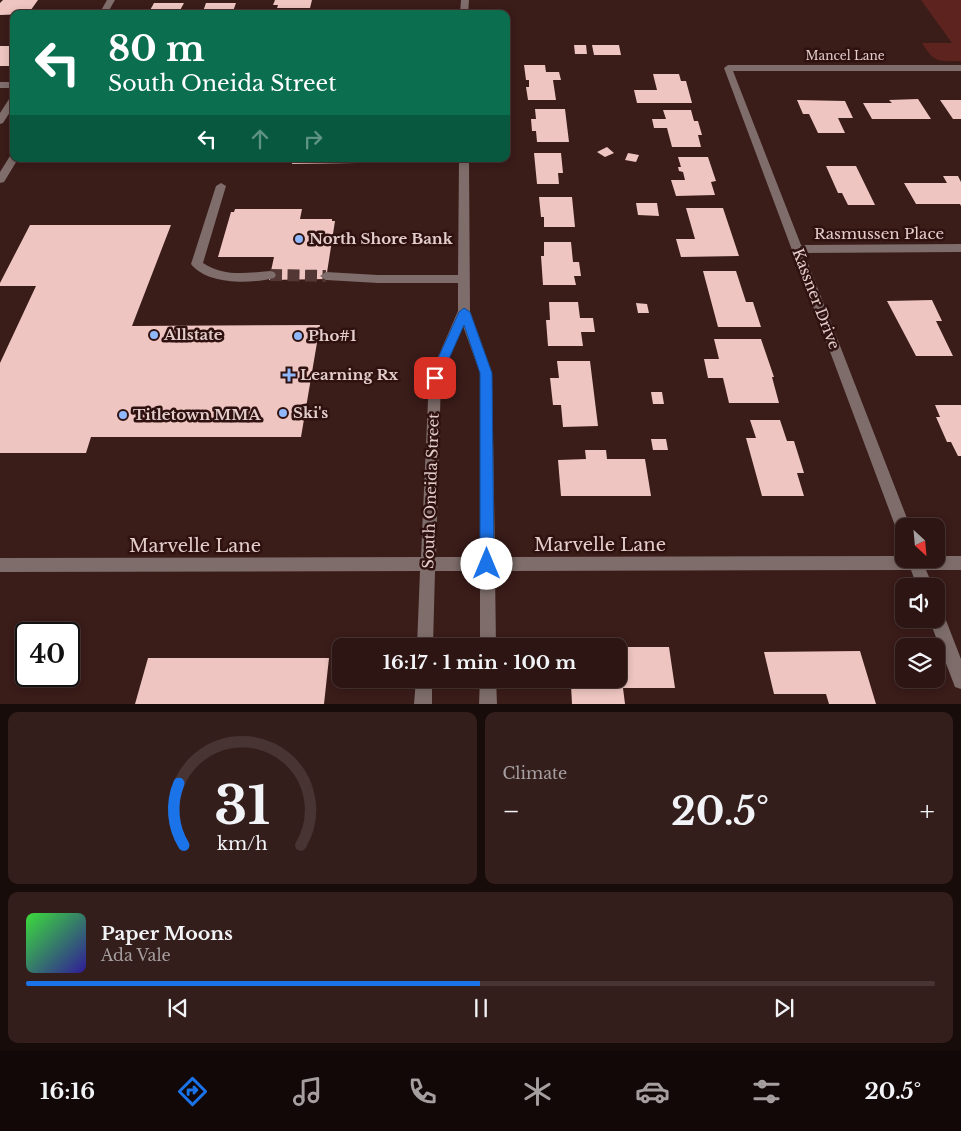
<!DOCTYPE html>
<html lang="en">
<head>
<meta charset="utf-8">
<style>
  body { margin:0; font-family:"Libre Baskerville",serif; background:#341e1c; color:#f1f3f6; height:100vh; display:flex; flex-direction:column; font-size:19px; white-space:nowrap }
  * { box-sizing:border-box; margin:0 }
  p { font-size:16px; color:#a69fa0 }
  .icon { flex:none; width:28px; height:28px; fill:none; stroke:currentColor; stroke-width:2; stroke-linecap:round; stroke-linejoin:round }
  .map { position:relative; height:704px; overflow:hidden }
  .side { display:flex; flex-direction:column; gap:8px; padding:8px; background:#180c0a; flex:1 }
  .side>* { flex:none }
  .banner { position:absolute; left:10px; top:10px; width:500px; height:152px; border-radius:10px; box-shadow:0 2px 8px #0003,0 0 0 1px #483433; background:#0b6e4f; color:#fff; overflow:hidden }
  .needle { width:32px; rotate:154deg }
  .buttons { position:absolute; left:895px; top:518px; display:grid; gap:10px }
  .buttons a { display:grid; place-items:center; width:50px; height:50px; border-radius:10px; background:#2c1513; box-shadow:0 2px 8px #0003,0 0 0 1px #483433; font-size:25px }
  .speed { position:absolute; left:15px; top:622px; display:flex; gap:10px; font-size:25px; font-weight:700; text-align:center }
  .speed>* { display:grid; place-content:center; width:65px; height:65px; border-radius:50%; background:#2c1513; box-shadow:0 2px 8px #0003,0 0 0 1px #483433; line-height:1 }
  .speed .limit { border:2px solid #111; border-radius:8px; background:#fff; color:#111 }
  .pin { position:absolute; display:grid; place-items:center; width:42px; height:42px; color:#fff; margin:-21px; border-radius:10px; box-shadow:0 2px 8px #0006 }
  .me { position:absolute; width:55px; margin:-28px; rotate:0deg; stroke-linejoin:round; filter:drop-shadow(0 0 4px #0008) }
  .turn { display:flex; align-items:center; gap:18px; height:105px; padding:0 15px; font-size:22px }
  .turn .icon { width:65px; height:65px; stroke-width:2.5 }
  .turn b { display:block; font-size:35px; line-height:42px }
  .lanes { display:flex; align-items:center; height:48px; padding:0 15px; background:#0003; justify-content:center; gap:25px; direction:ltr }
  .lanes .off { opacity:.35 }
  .big { font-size:38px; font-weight:700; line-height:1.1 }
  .side .tile { flex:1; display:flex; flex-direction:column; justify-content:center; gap:8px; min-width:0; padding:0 18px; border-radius:10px; background:#341e1c }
  .side .dial { align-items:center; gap:0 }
  .dial svg { height:130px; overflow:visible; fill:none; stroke:#483433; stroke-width:7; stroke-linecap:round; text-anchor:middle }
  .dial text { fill:#f1f3f6; stroke:none }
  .song { display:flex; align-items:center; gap:15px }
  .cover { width:60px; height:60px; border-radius:8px; background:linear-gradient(135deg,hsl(120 70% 55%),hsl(250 70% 35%)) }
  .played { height:5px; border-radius:2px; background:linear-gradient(90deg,#1a73e8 50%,#483433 50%) }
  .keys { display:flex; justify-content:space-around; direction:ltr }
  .heat { display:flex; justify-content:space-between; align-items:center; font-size:28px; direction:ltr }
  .side .tiles { flex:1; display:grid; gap:8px; grid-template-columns:1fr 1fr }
  .tile:last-child { grid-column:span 2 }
  .trip { position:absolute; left:332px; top:638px; width:295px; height:50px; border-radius:10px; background:#2c1513; box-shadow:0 2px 8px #0003,0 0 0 1px #483433; font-weight:700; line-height:50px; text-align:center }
  .tabs { display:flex; height:80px; justify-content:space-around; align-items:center; background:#120808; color:#a69fa0 }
  .tabs .icon { width:35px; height:35px }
  .tabs .on { color:#1a73e8 }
  .tabs b { font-size:22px; color:#f1f3f6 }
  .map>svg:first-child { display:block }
  .green { fill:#5d231f }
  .building { fill:#eec5c0 }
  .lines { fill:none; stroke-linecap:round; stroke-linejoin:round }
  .minor-tunnel { stroke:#533734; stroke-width:12; stroke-dasharray:12 5.5; stroke-linecap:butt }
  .minor { fill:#7e6d6b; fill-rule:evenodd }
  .route { fill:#1a73e8; stroke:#114b97 }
  .poi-dot { fill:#8fb8fd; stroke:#2f1210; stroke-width:2 }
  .labels { text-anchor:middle; stroke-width:5; stroke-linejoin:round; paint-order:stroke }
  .far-street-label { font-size:12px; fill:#e3cecc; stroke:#2f1210 }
  .street-label { font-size:15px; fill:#e3cecc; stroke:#2f1210 }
  .poi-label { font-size:15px; font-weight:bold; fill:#e3cecc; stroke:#2f1210; text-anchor:start }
  .near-street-label { font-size:18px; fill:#e3cecc; stroke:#2f1210 }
</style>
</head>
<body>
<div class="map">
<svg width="961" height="704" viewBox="0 0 961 704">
  <rect width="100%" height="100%" fill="#3a1c19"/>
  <path class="green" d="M921,0H961V61C939,61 935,64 922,43H952Z"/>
  <g class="building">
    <polygon points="3,0 38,0 28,14 0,15 0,3"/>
    <polygon points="275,0 312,0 310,8 277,8 278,5 273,5"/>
    <polygon points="154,3 184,3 178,14 148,14"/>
    <polygon points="206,3 236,3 232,14 202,14"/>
    <polygon points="10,44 14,44 14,66 0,66 0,46 9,46"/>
    <polygon points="574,45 586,45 587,54 575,54"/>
    <polygon points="592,45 619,45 621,55 594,55"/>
    <polygon points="524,65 545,65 546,72 559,72 561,80 553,80 556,100 528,100 526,87 529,87 529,80 526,80"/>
    <polygon points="653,74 679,74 681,81 686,81 692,103 637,103 634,90 657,90"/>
    <polygon points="918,99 931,119 872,119 863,103 892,103 889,100"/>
    <polygon points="797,100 845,101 853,118 838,118 845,133 818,133 809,114 803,114"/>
    <polygon points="940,100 961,100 961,119 953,119"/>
    <polygon points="535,109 565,109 569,142 537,142 536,131 532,131 531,119 536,119"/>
    <polygon points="663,110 691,110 694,121 698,121 702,135 698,135 701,147 672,147 667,128 654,128 652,119 666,119"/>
    <polygon points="607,147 614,153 605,157 597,152"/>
    <polygon points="534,153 561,153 563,173 558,173 559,184 537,184"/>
    <polygon points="628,153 639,155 636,162 625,160"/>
    <polygon points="678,157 708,157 716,181 711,182 715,195 676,196 671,180 685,180 683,172 679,171 678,167 681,167"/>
    <polygon points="293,159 357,159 356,163 292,164"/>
    <polygon points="826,166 856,166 875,205 848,205 842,193 838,193"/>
    <polygon points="943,176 958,176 961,182 961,206 960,204 916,204 904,183 947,183"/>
    <polygon points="539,197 572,197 575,227 544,227 544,217 541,217"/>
    <polygon points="636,203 657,203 659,216 638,215"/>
    <polygon points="686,208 723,208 739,256 681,257 676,239 695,239"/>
    <polygon points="235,209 302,209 300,219 332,219 332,221 335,221 326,279 269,280 274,257 218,257 231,212 234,212"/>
    <polygon points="30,225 171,225 132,326 320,325 301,437 91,437 86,453 0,453 0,363 36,286 0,286 0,283"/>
    <polygon points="544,242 571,242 573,262 579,262 581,276 574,276 576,285 543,285 541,256 544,256"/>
    <polygon points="703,271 736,271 746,302 753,302 761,327 718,327"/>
    <polygon points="932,300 942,321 936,321 953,356 916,356 887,301"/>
    <polygon points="549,302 578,302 580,318 593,318 595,332 581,332 583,346 548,346 546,320 550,320"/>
    <polygon points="636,303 647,304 649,313 638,313"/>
    <polygon points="714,339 761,339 774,377 772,377 779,403 729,403 723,378 708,378 704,359 719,359"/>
    <polygon points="557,361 590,361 598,426 563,427 561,405 553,405 550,378 559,378"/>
    <polygon points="651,392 662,392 664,404 653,404"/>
    <polygon points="935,405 961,405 961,456 958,456 951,442 947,442 936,417 940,417"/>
    <polygon points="750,420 780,420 787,441 794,441 804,473 797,473 804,496 762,496 746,438 756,438"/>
    <polygon points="651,439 666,439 668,450 653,450"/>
    <polygon points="585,450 606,450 607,459 645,459 651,496 561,496 558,460 586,459"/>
    <polygon points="619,647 669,647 675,688 623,688 625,704 572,704 571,685 566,685 566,679 619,679"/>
    <polygon points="860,651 876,704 829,704 826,694 774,694 764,652"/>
    <polygon points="148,658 329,658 324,704 135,704"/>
  </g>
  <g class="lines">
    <polyline class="minor-tunnel" points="270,275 326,276"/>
    <g class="minor">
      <polygon points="107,0 115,0 107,14 99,14"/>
      <polygon points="461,0 469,0 468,14 460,14"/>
      <polygon points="728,65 961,65 961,71 733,71 801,245 961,244 961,252 804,253 910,526 904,526 904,538 899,536 897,531 724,68"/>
      <rect x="0" y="82" width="14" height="6"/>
      <polygon points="14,95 14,106 3,123 0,124 0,113 11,96"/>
      <polygon points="14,155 14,159 18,159 4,182 0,183 0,172 10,156"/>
      <path d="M459,159H469L470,311L492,373L495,557L904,556V559H936V556H961V570H926L933,586H917L911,570L495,571L496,646H480V571H435L433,646H417L420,571L0,572V558L421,557L429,378L458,311V283H378L326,280L320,276L326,272L378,275H458ZM463,326L480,373V557H436L441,378Z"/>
      <path d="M221,183L226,186L203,263C225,277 245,273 270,271L274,272L276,275L274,278C251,284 207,285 191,264L216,186Z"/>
      <polygon points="936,608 942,610 961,659 961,689 955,687 929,619 936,619"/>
      <polygon points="416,679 432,679 432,704 414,704"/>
      <polygon points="480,679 496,679 497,704 479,704"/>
    </g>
  </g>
  <polygon class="route" points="464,308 470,312 492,373 494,564 492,569 487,571 482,569 480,564 480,373 464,325 439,381 431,381 429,378 459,312"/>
  <g class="poi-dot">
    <circle cx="299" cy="239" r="5"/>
    <circle cx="154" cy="335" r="5"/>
    <circle cx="298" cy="336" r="5"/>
    <path d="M286.5 367.5h5v5h5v5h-5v5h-5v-5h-5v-5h5z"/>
    <circle cx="283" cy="413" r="5"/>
    <circle cx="123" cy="415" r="5"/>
  </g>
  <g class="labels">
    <g class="far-street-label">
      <text x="845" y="60">Mancel Lane</text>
    </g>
    <g class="street-label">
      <text x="879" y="239">Rasmussen Place</text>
      <text transform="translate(816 299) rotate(69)" y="5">Kassner Drive</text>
      <text transform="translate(431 491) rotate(-88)" y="5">South Oneida Street</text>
    </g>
    <g class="poi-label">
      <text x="309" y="244">North Shore Bank</text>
      <text x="164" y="340">Allstate</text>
      <text x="308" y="341">Pho#1</text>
      <text x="300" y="380">Learning Rx</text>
      <text x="293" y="418">Ski's</text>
      <text x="133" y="420">Titletown MMA</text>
    </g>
    <g class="near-street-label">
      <text x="600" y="551">Marvelle Lane</text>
      <text x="195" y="552">Marvelle Lane</text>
    </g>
  </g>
</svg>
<div class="buttons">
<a><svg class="needle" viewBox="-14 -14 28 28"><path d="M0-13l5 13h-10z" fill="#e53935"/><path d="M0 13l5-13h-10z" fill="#a69fa0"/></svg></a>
<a><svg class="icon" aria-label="sound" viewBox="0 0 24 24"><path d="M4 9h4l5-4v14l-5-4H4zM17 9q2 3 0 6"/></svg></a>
<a><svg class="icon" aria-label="layers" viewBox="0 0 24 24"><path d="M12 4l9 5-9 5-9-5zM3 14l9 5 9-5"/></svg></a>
</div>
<div class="speed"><div class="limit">40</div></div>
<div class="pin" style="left:435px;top:378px;background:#d93025"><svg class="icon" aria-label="arrive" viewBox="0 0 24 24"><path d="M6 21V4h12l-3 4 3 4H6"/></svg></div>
<svg class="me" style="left:487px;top:564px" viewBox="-20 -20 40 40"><circle r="19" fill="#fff"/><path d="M0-13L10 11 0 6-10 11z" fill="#1a73e8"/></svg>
<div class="trip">16:17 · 1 min · 100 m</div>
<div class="banner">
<div class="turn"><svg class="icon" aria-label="left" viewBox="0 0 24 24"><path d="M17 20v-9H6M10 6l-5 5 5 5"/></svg><div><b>80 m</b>South Oneida Street</div></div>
<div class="lanes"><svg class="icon" aria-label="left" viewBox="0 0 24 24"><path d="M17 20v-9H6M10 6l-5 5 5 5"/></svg><svg class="icon off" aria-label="ahead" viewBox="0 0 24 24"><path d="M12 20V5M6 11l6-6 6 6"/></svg><svg class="icon off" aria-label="right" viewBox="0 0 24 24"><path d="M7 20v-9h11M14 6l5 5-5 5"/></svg></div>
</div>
</div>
<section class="side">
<div class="tiles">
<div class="tile dial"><svg viewBox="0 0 100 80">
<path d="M14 69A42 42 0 1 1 86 69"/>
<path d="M14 69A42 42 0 0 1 11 31" stroke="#1a73e8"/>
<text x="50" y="56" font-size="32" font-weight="700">31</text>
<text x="50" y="72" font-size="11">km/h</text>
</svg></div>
<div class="tile"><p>Climate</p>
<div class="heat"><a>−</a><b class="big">20.5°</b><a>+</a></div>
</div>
<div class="tile">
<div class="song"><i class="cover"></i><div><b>Paper Moons</b><p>Ada Vale</p></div></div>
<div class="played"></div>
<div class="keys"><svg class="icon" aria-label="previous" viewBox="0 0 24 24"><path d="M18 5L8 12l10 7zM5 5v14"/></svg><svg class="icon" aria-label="pause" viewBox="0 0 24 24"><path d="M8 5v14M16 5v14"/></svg><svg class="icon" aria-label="next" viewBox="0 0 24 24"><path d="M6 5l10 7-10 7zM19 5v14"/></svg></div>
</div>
</div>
</section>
<nav class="tabs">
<b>16:16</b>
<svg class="icon on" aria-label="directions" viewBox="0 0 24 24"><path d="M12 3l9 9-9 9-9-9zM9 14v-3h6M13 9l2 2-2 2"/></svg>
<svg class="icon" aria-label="music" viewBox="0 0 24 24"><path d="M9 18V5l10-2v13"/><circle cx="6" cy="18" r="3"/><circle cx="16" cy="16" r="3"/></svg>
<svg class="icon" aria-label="phone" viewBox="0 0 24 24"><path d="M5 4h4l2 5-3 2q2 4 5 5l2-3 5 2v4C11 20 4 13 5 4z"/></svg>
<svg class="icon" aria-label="climate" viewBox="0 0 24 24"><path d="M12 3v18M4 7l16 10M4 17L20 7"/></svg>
<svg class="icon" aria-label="car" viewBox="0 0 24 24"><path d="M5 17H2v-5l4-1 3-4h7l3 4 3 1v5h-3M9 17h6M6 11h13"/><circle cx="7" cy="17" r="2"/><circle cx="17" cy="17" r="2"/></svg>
<svg class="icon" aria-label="filters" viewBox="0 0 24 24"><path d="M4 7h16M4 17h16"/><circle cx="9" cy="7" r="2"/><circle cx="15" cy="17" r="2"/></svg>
<b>20.5°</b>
</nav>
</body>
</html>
